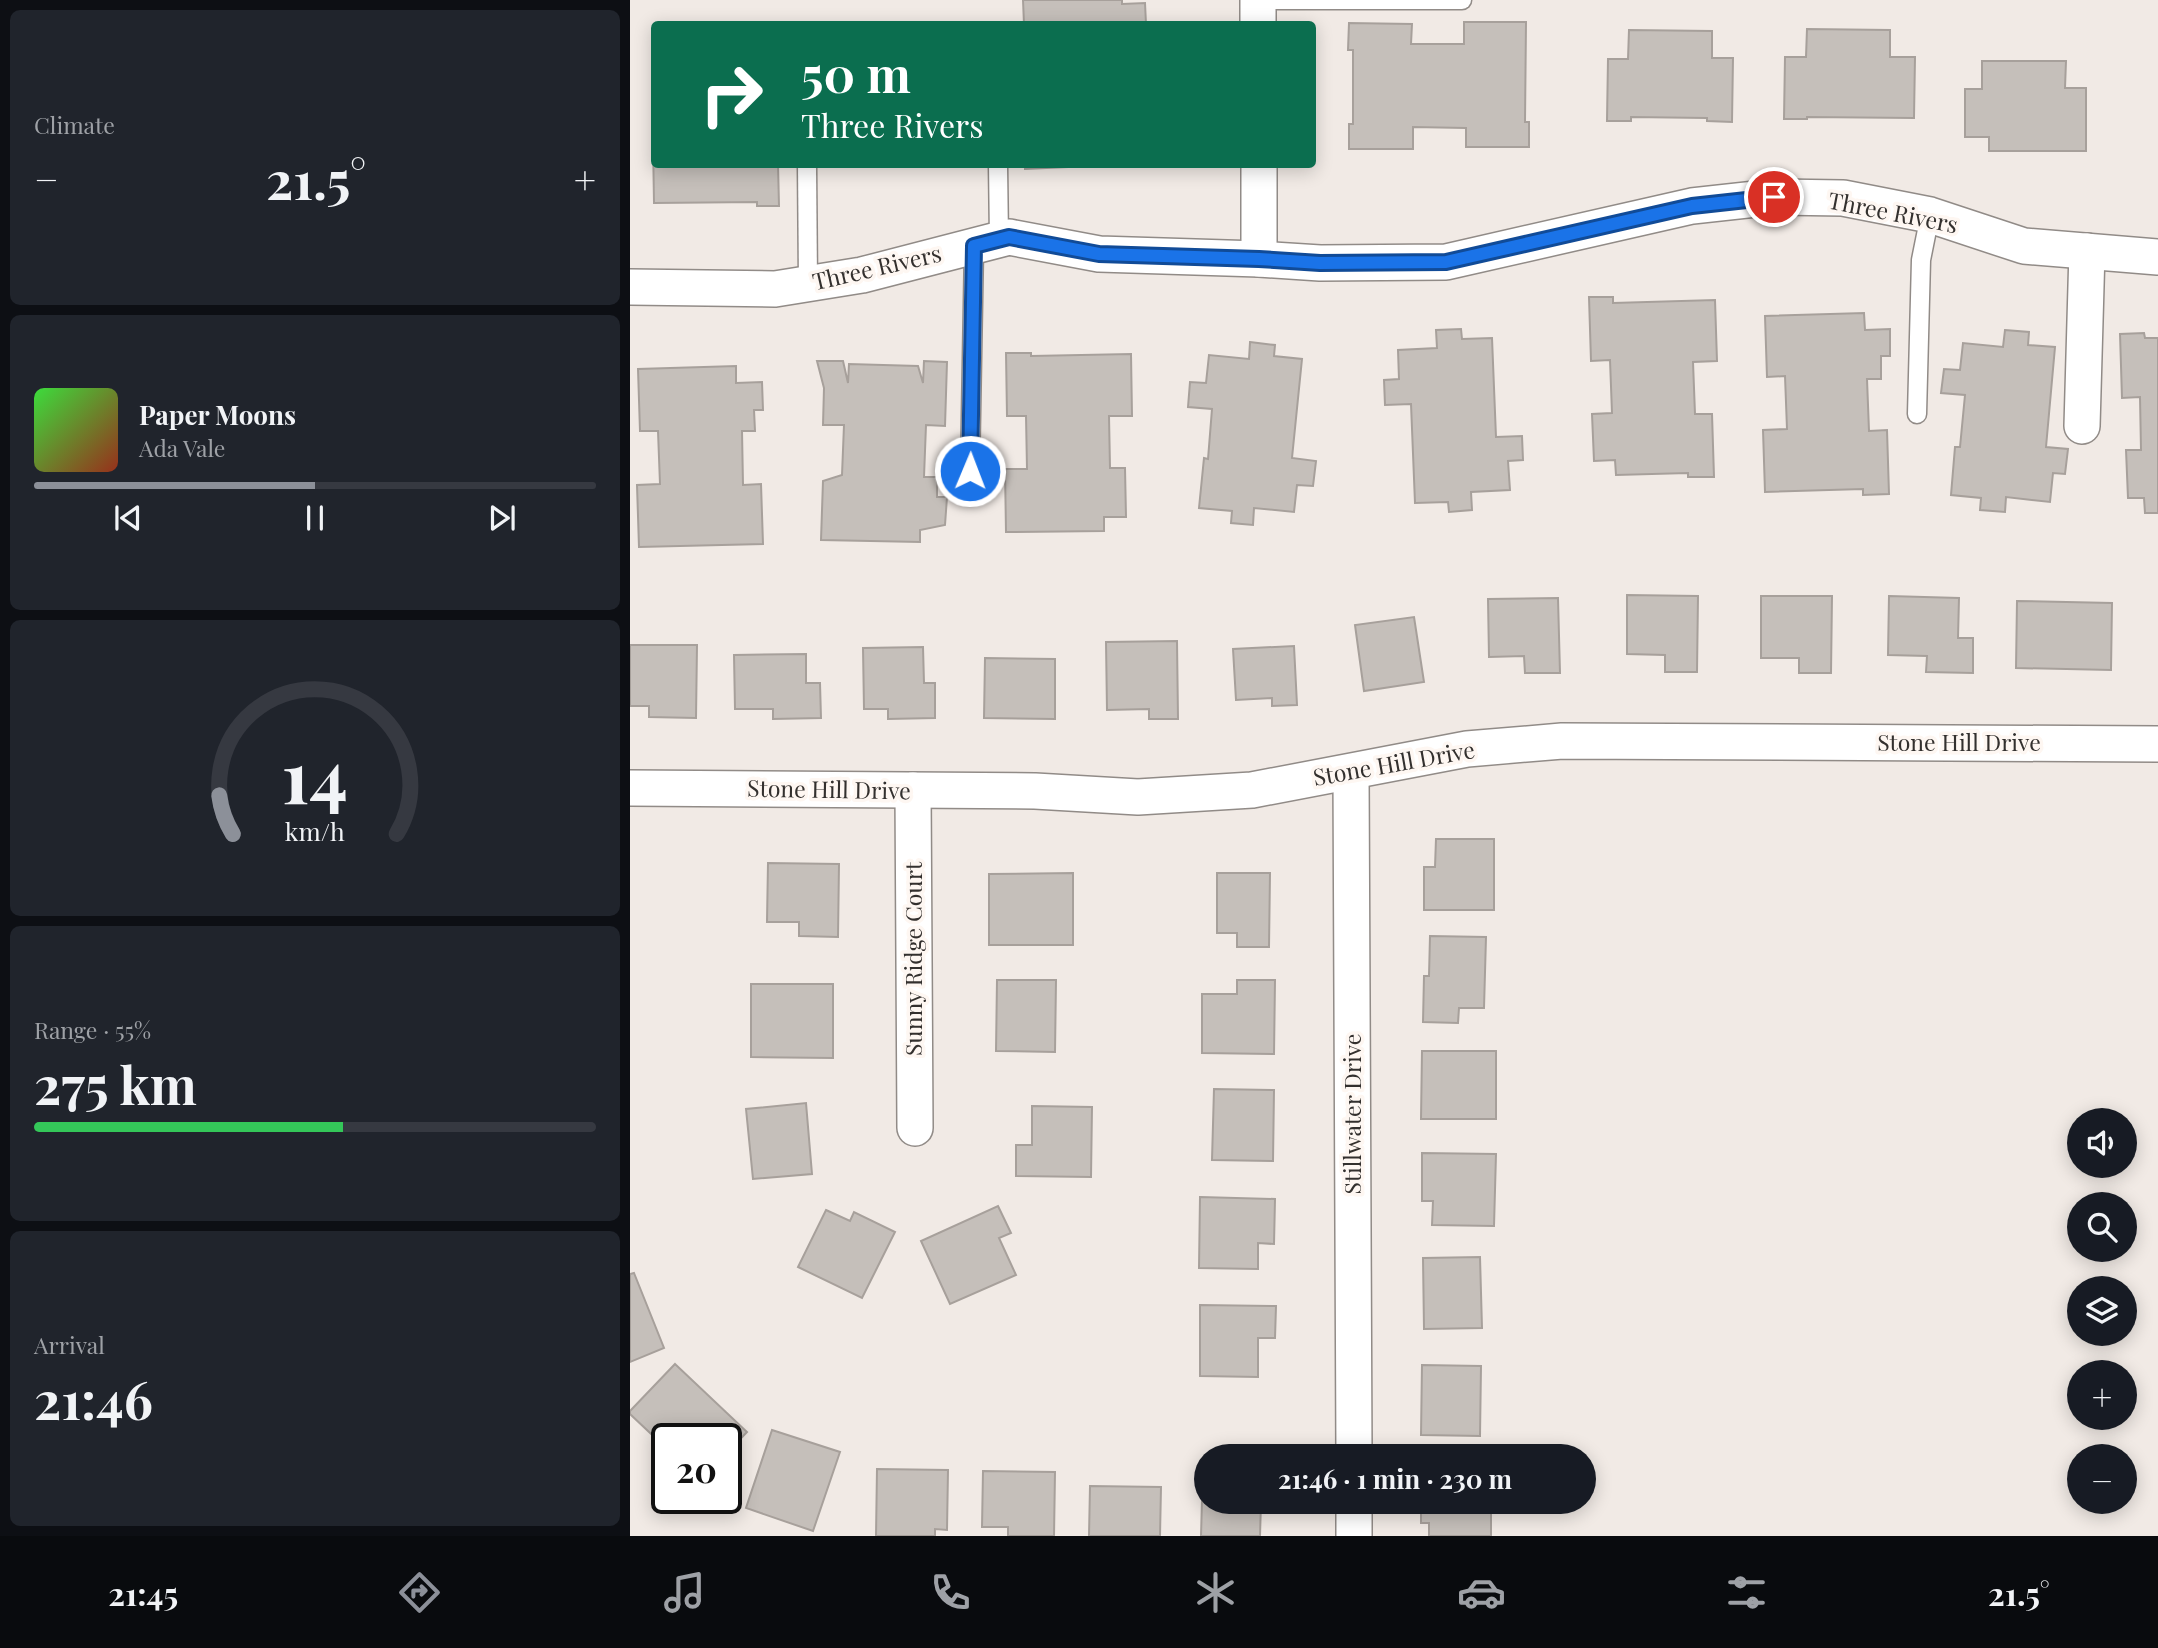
<!DOCTYPE html>
<html lang="en">
<head>
<meta charset="utf-8">
<style>
  body { margin:0; font-family:"Playfair Display",serif; background:#20242c; color:#f1f3f6; height:100vh; display:flex; flex-direction:column; font-size:26px; white-space:nowrap }
  * { box-sizing:border-box; margin:0 }
  p { font-size:23px; color:#9ea1a6 }
  .icon { flex:none; width:38px; height:38px; fill:none; stroke:currentColor; stroke-width:2; stroke-linecap:round; stroke-linejoin:round }
  .map { position:relative; flex:1; overflow:hidden }
  .details { display:flex; flex-direction:column; gap:10px; padding:10px; background:#0d0f14; width:630px }
  .details>* { flex:none }
  .hud { position:absolute; left:21px; top:21px; width:665px; height:147px; border-radius:7px; box-shadow:0 4px 18px #0003; background:#0b6e4f; color:#fff; overflow:hidden }
  .fabs { position:absolute; left:1437px; top:1108px; display:grid; gap:14px }
  .fabs a { display:grid; place-items:center; width:70px; height:70px; border-radius:50%; background:#171b24; box-shadow:0 4px 18px #0003; font-size:35px }
  .speed { position:absolute; left:21px; top:1423px; display:flex; gap:14px; font-size:35px; font-weight:700; text-align:center }
  .speed>* { display:grid; place-content:center; width:91px; height:91px; border-radius:50%; background:#171b24; box-shadow:0 4px 18px #0003; line-height:1 }
  .speed .limit { border:4px solid #111; border-radius:10px; background:#fff; color:#111 }
  .pin { position:absolute; display:grid; place-items:center; width:60px; height:60px; color:#fff; margin:-30px; border:4px solid #fff; border-radius:50%; box-shadow:0 2px 7px #0007 }
  .me { position:absolute; width:77px; margin:-38px; rotate:1deg; stroke-linejoin:round; filter:drop-shadow(0 0 5px #0008) }
  .turn { display:flex; align-items:center; gap:24px; height:147px; padding:0 35px; font-size:32px }
  .turn .icon { width:91px; height:91px; stroke-width:2.5 }
  .turn b { display:block; font-size:49px; line-height:60px }
  .big { font-size:52px; font-weight:700; line-height:1.1 }
  .details .tile { flex:1; display:flex; flex-direction:column; justify-content:center; gap:10px; min-width:0; padding:0 24px; border-radius:10px; background:#20242c }
  .details .dial { align-items:center; gap:0 }
  .dial svg { height:182px; overflow:visible; fill:none; stroke:#363941; stroke-width:7; stroke-linecap:round; text-anchor:middle }
  .dial text { fill:#f1f3f6; stroke:none }
  .song { display:flex; align-items:center; gap:21px }
  .cover { width:84px; height:84px; border-radius:10px; background:linear-gradient(135deg,hsl(120 70% 55%),hsl(10 70% 35%)) }
  .played { height:7px; border-radius:4px; background:linear-gradient(90deg,#8c9099 50%,#363941 50%) }
  .keys { display:flex; justify-content:space-around; direction:ltr }
  .heat { display:flex; justify-content:space-between; align-items:center; font-size:38px; direction:ltr }
  .charge { height:10px; border-radius:5px; background:linear-gradient(90deg,#34c759 55%,#363941 0) }
  .trip { position:absolute; left:564px; top:1444px; width:402px; height:70px; border-radius:35px; background:#171b24; box-shadow:0 4px 18px #0003; font-weight:700; line-height:70px; text-align:center }
  .tab-bar { display:flex; height:112px; justify-content:space-around; align-items:center; background:#090b0e; color:#9ea1a6 }
  .tab-bar .icon { width:49px; height:49px }
  .tab-bar .current { color:#8c9099 }
  .tab-bar b { font-size:32px; color:#f1f3f6 }
  main { display:flex; flex:1; min-height:0 }
  .map>svg:first-child { display:block }
  .building { fill:#c5bfba; stroke:#a7a09b; stroke-width:2 }
  .lines { fill:none; stroke-linecap:round; stroke-linejoin:round }
  .service-casing { stroke:#918b87; stroke-width:21 }
  .minor-casing { stroke:#918b87; stroke-width:38 }
  .service { stroke:#fff; stroke-width:18 }
  .minor { stroke:#fff; stroke-width:35 }
  .route-casing { stroke:#114b97; stroke-width:18 }
  .route { stroke:#1a73e8; stroke-width:12 }
  .labels { text-anchor:middle; stroke-width:7; stroke-linejoin:round; paint-order:stroke }
  .street-label { font-size:23px; fill:#33302e; stroke:#fef7f2 }
</style>
</head>
<body>
<main>
<section class="details">
<div class="tile"><p>Climate</p>
<div class="heat"><a>−</a><b class="big">21.5°</b><a>+</a></div>
</div>
<div class="tile">
<div class="song"><i class="cover"></i><div><b>Paper Moons</b><p>Ada Vale</p></div></div>
<div class="played"></div>
<div class="keys"><svg class="icon" aria-label="previous" viewBox="0 0 24 24"><path d="M18 5L8 12l10 7zM5 5v14"/></svg><svg class="icon" aria-label="pause" viewBox="0 0 24 24"><path d="M8 5v14M16 5v14"/></svg><svg class="icon" aria-label="next" viewBox="0 0 24 24"><path d="M6 5l10 7-10 7zM19 5v14"/></svg></div>
</div>
<div class="tile dial"><svg viewBox="0 0 100 80">
<path d="M14 69A42 42 0 1 1 86 69"/>
<path d="M14 69A42 42 0 0 1 8 52" stroke="#8c9099"/>
<text x="50" y="56" font-size="32" font-weight="700">14</text>
<text x="50" y="72" font-size="11">km/h</text>
</svg></div>
<div class="tile"><p>Range · 55%</p><b class="big">275 km</b><div class="charge"></div></div>
<div class="tile"><p>Arrival</p><b class="big">21:46</b></div>
</section>
<div class="map">
<svg width="1528" height="1536" viewBox="0 0 1528 1536">
  <rect width="100%" height="100%" fill="#f1eae5"/>
  <g class="building">
    <polygon points="393,0 492,0 492,4 515,3 516,24 394,24"/>
    <polygon points="834,22 896,22 895,122 899,122 899,147 836,147 836,128 783,127 783,149 719,149 719,124 723,124 723,50 718,50 719,23 782,24 781,44 834,44"/>
    <polygon points="1177,29 1260,30 1260,57 1285,57 1284,118 1177,117 1177,119 1154,119 1155,57 1176,57"/>
    <polygon points="999,30 1082,31 1082,58 1103,58 1102,122 1077,121 1077,118 1001,117 1001,121 977,121 978,59 998,59"/>
    <polygon points="1352,61 1436,61 1435,88 1456,88 1456,151 1359,151 1359,137 1335,137 1335,89 1352,89"/>
    <polygon points="23,142 24,164 148,164 149,206 127,206 127,202 24,203"/>
    <polygon points="395,164 505,164 395,169"/>
    <polygon points="959,297 983,297 983,303 1085,300 1087,361 1063,362 1065,414 1082,414 1084,477 1058,477 1058,473 986,475 985,460 964,461 962,414 982,413 980,360 961,361"/>
    <polygon points="1234,313 1235,330 1260,329 1260,356 1251,356 1251,379 1237,379 1239,431 1257,430 1259,494 1233,495 1233,489 1135,492 1133,430 1157,429 1155,376 1137,377 1135,316"/>
    <polygon points="831,329 832,339 862,338 866,437 892,436 893,460 878,461 880,490 841,492 842,510 819,512 818,502 785,503 781,404 755,405 754,380 769,379 768,350 807,348 806,330"/>
    <polygon points="1375,330 1399,332 1398,345 1425,347 1416,447 1438,449 1435,474 1423,473 1420,502 1376,497 1375,512 1350,510 1351,498 1321,495 1325,447 1330,447 1335,395 1311,393 1314,369 1330,370 1333,343 1373,347"/>
    <polygon points="1514,333 1515,338 1528,338 1528,513 1515,513 1514,498 1498,498 1496,450 1511,450 1510,397 1492,398 1490,334"/>
    <polygon points="620,342 645,345 644,356 672,359 662,458 686,461 683,486 667,485 664,512 624,508 623,525 601,523 602,511 569,508 574,458 578,459 582,409 558,407 560,382 576,383 579,355 619,359"/>
    <polygon points="376,353 401,353 401,356 501,354 502,416 479,416 480,468 495,468 496,517 474,517 474,531 376,532 375,469 397,469 396,416 377,416"/>
    <polygon points="187,361 213,361 218,383 219,364 288,366 293,383 294,361 317,362 315,426 296,425 294,477 307,477 307,497 317,497 315,525 290,530 290,542 191,540 193,481 212,475 214,425 193,425 194,388"/>
    <polygon points="106,366 106,383 132,382 133,410 124,410 125,431 112,431 113,485 131,484 133,544 9,547 7,485 30,484 28,431 10,431 8,369"/>
    <polygon points="997,595 1068,596 1067,672 1035,672 1035,655 997,654"/>
    <polygon points="1131,596 1202,596 1201,673 1169,673 1169,658 1131,658"/>
    <polygon points="1259,596 1329,598 1328,638 1343,638 1343,673 1296,672 1297,656 1258,655"/>
    <polygon points="928,598 930,673 895,673 894,656 859,657 858,599"/>
    <polygon points="1387,601 1482,603 1481,670 1386,668"/>
    <polygon points="784,617 794,682 734,691 725,625"/>
    <polygon points="547,641 548,719 519,719 519,709 477,710 476,642"/>
    <polygon points="0,645 67,645 66,718 19,717 19,706 0,706"/>
    <polygon points="664,646 667,705 642,706 642,698 606,700 603,649"/>
    <polygon points="293,647 294,683 305,683 305,718 258,719 258,709 234,709 233,648"/>
    <polygon points="176,654 176,683 190,683 191,718 143,719 143,709 105,709 104,655"/>
    <polygon points="355,658 425,659 425,719 354,718"/>
    <polygon points="806,839 864,839 864,910 794,910 794,867 805,867"/>
    <polygon points="138,863 209,864 208,937 169,936 169,922 137,922"/>
    <polygon points="443,873 443,945 359,945 359,874"/>
    <polygon points="587,873 640,873 639,947 607,947 607,933 587,933"/>
    <polygon points="800,936 856,937 854,1008 829,1008 828,1023 793,1022 794,976 799,976"/>
    <polygon points="367,980 426,980 425,1052 366,1051"/>
    <polygon points="607,980 645,980 644,1054 572,1053 572,994 607,994"/>
    <polygon points="121,984 203,984 203,1058 121,1057"/>
    <polygon points="792,1051 866,1051 866,1119 791,1119"/>
    <polygon points="584,1089 644,1090 643,1161 582,1160"/>
    <polygon points="176,1103 182,1174 123,1179 116,1109"/>
    <polygon points="402,1106 462,1107 461,1177 386,1176 386,1145 402,1145"/>
    <polygon points="792,1153 866,1154 864,1226 802,1225 803,1201 792,1201"/>
    <polygon points="570,1197 645,1199 644,1244 628,1243 628,1269 569,1268"/>
    <polygon points="368,1206 381,1233 369,1238 386,1275 320,1304 291,1241"/>
    <polygon points="196,1210 220,1221 224,1212 265,1232 232,1298 168,1267"/>
    <polygon points="850,1257 852,1328 794,1329 793,1258"/>
    <polygon points="4,1273 34,1348 0,1362 0,1274"/>
    <polygon points="570,1305 646,1306 645,1338 628,1338 628,1377 570,1376"/>
    <polygon points="45,1364 117,1432 96,1454 96,1438 37,1438 37,1449 0,1414 0,1411"/>
    <polygon points="792,1365 851,1366 850,1436 791,1435"/>
    <polygon points="142,1430 210,1452 183,1531 116,1508"/>
    <polygon points="573,1465 576,1465 576,1502 631,1502 630,1536 571,1536"/>
    <polygon points="247,1469 318,1470 317,1530 305,1529 305,1536 246,1536"/>
    <polygon points="353,1471 425,1472 424,1536 378,1536 378,1527 352,1527"/>
    <polygon points="460,1486 531,1487 530,1536 459,1536"/>
    <polygon points="791,1502 861,1502 861,1536 799,1536 799,1523 791,1523"/>
  </g>
  <g class="lines">
    <defs>
      <g id="service">
        <polyline points="628,0 832,0"/>
        <polyline points="177,164 178,284"/>
        <polyline points="368,164 369,240"/>
        <polyline points="1287,414 1291,260 1300,215"/>
        <polyline points="340,471 344,246"/>
      </g>
      <g id="minor">
        <polyline points="628,0 628,24"/>
        <polyline points="629,164 629,259"/>
        <polyline points="0,287 145,289 232,275 379,237 469,254 629,259 690,263 816,262 1062,206 1144,197 1213,198 1300,215 1394,246 1528,257"/>
        <polyline points="1452,426 1457,251"/>
        <polyline points="721,772 724,1456"/>
        <polyline points="0,788 405,791 508,797 622,790 837,749 932,741 1528,744"/>
        <polyline points="283,790 285,1128"/>
        <polyline points="724,1502 724,1536"/>
      </g>
    </defs>
    <use href="#service" class="service-casing"/>
    <use href="#minor" class="minor-casing"/>
    <use href="#service" class="service"/>
    <use href="#minor" class="minor"/>
  </g>
  <g class="lines">
    <defs>
      <polyline id="route" points="340,471 344,246 379,237 469,254 629,259 690,263 816,262 1062,206 1144,197"/>
    </defs>
    <use href="#route" class="route-casing"/>
    <use href="#route" class="route"/>
  </g>
  <g class="labels">
    <g class="street-label">
      <text transform="translate(1263 213) rotate(11)" y="8">Three Rivers</text>
      <text transform="translate(247 268) rotate(-13)" y="8">Three Rivers</text>
      <text x="1329" y="751">Stone Hill Drive</text>
      <text transform="translate(764 764) rotate(-10)" y="8">Stone Hill Drive</text>
      <text transform="translate(199 790) rotate(1)" y="8">Stone Hill Drive</text>
      <text transform="translate(284 959) rotate(-90)" y="8">Sunny Ridge Court</text>
      <text transform="translate(723 1114) rotate(-90)" y="8">Stillwater Drive</text>
    </g>
  </g>
</svg>
<div class="fabs">
<a><svg class="icon" aria-label="sound" viewBox="0 0 24 24"><path d="M4 9h4l5-4v14l-5-4H4zM17 9q2 3 0 6"/></svg></a>
<a><svg class="icon" aria-label="search" viewBox="0 0 24 24"><circle cx="10" cy="10" r="6"/><path d="M15 15l6 6"/></svg></a>
<a><svg class="icon" aria-label="layers" viewBox="0 0 24 24"><path d="M12 4l9 5-9 5-9-5zM3 14l9 5 9-5"/></svg></a>
<a>+</a>
<a>−</a>
</div>
<div class="speed"><div class="limit">20</div></div>
<div class="pin" style="left:1144px;top:197px;background:#d93025"><svg class="icon" aria-label="arrive" viewBox="0 0 24 24"><path d="M6 21V4h12l-3 4 3 4H6"/></svg></div>
<svg class="me" style="left:340px;top:471px" viewBox="-20 -20 40 40"><circle r="17" fill="#1a73e8" stroke="#fff" stroke-width="3"/><path d="M0-11L8 9 0 5-8 9z" fill="#fff"/></svg>
<div class="trip">21:46 · 1 min · 230 m</div>
<div class="hud">
<div class="turn"><svg class="icon" aria-label="right" viewBox="0 0 24 24"><path d="M7 20v-9h11M14 6l5 5-5 5"/></svg><div><b>50 m</b>Three Rivers</div></div>
</div>
</div>
</main>
<nav class="tab-bar">
<b>21:45</b>
<svg class="icon current" aria-label="directions" viewBox="0 0 24 24"><path d="M12 3l9 9-9 9-9-9zM9 14v-3h6M13 9l2 2-2 2"/></svg>
<svg class="icon" aria-label="music" viewBox="0 0 24 24"><path d="M9 18V5l10-2v13"/><circle cx="6" cy="18" r="3"/><circle cx="16" cy="16" r="3"/></svg>
<svg class="icon" aria-label="phone" viewBox="0 0 24 24"><path d="M5 4h4l2 5-3 2q2 4 5 5l2-3 5 2v4C11 20 4 13 5 4z"/></svg>
<svg class="icon" aria-label="climate" viewBox="0 0 24 24"><path d="M12 3v18M4 7l16 10M4 17L20 7"/></svg>
<svg class="icon" aria-label="car" viewBox="0 0 24 24"><path d="M5 17H2v-5l4-1 3-4h7l3 4 3 1v5h-3M9 17h6M6 11h13"/><circle cx="7" cy="17" r="2"/><circle cx="17" cy="17" r="2"/></svg>
<svg class="icon" aria-label="filters" viewBox="0 0 24 24"><path d="M4 7h16M4 17h16"/><circle cx="9" cy="7" r="2"/><circle cx="15" cy="17" r="2"/></svg>
<b>21.5°</b>
</nav>
</body>
</html>
